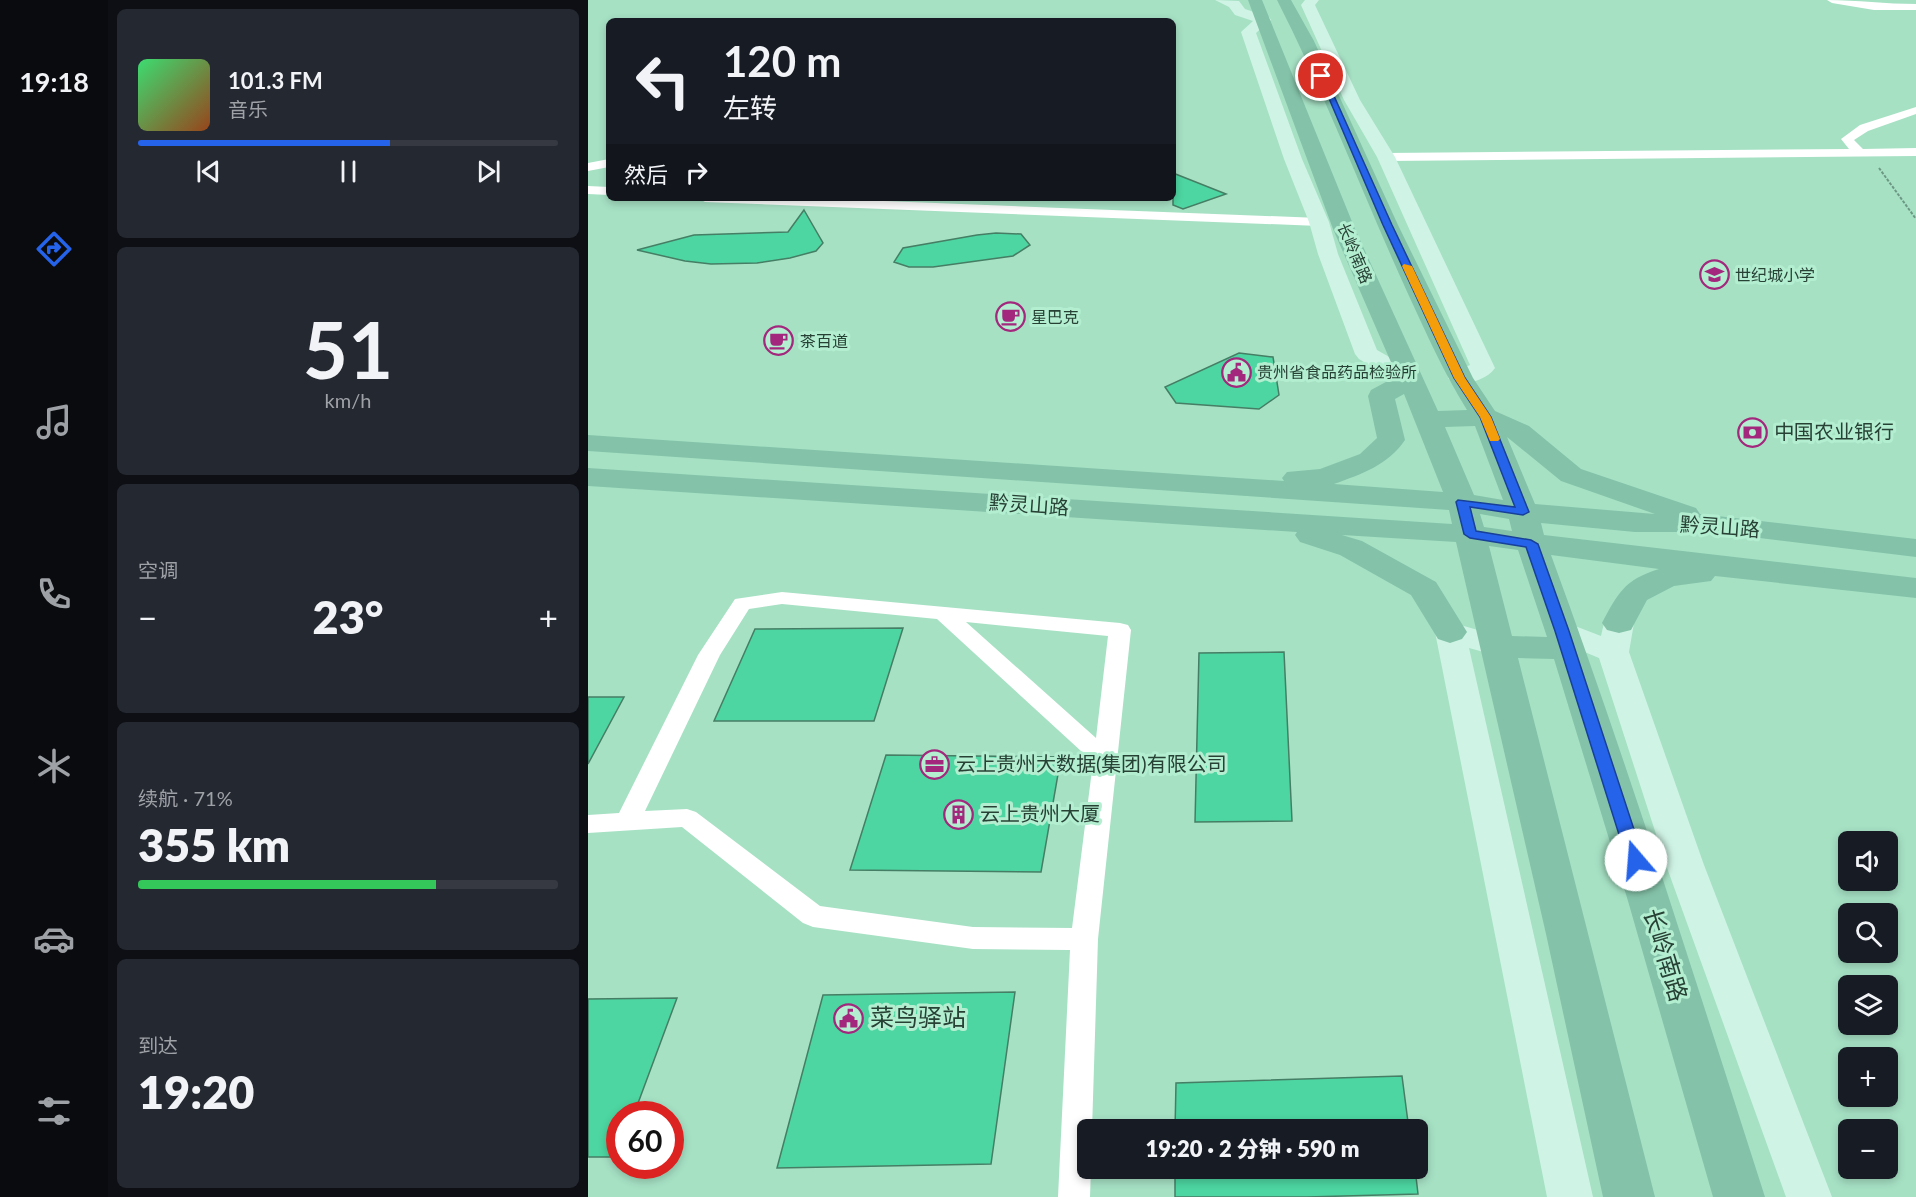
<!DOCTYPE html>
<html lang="zh">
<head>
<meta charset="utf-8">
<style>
  body { margin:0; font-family:Lato,"Noto Sans SC",sans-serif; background:#242831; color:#f1f3f6; height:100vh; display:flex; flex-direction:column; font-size:22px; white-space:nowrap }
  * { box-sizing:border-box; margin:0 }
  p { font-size:20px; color:#9ea1a6 }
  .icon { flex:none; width:33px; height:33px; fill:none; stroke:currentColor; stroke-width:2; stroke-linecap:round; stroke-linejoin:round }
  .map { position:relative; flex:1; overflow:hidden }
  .side { display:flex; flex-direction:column; gap:9px; padding:9px; background:#0d0f14; width:480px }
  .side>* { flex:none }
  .hud { position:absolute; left:18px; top:18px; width:570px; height:183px; border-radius:9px; box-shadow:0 3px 9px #0003; background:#171b24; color:#f1f3f6; overflow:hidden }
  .controls { position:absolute; left:1250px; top:831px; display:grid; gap:12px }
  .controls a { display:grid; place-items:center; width:60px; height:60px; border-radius:9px; background:#171b24; box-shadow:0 3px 9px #0003; font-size:30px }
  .speed { position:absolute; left:18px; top:1101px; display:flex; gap:12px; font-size:30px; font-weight:700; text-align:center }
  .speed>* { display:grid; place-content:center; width:78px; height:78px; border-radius:50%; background:#171b24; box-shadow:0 3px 9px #0003; line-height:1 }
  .speed .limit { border:9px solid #d22; background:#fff; color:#111 }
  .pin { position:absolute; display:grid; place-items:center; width:51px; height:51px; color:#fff; margin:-26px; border:3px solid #fff; border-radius:50%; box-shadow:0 2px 6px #0007 }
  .me { position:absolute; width:66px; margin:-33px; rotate:342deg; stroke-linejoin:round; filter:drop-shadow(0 0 4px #0008) }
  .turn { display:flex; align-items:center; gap:21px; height:126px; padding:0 18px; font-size:27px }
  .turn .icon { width:78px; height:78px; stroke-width:2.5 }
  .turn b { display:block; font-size:42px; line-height:51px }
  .then { display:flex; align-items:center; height:57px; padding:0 18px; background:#0003; gap:12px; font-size:22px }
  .big { font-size:45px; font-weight:800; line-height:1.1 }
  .side .tile { flex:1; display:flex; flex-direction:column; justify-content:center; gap:9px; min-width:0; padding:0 21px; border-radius:9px; background:#242831 }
  .side .dial { align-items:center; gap:0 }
  .dial b { font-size:78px; line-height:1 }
  .song { display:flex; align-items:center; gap:18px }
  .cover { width:72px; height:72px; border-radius:9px; background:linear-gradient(135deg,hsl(140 70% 55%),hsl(20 70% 35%)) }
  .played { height:6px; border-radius:3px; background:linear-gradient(90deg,#2563eb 60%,#363941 60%) }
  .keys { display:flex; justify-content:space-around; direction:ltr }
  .heat { display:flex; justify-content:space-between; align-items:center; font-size:33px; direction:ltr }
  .charge { height:9px; border-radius:4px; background:linear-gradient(90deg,#34c759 71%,#363941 0) }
  .trip { position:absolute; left:489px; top:1119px; width:351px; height:60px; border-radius:9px; background:#171b24; box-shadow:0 3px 9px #0003; font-weight:800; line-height:60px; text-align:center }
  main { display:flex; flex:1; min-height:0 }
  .tabs { display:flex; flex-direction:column; width:108px; justify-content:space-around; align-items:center; background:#090b0e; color:#9ea1a6 }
  .tabs .icon { width:42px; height:42px }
  .tabs .current { color:#2563eb }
  .tabs b { font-size:27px; color:#f1f3f6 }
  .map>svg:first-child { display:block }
  .building { fill:#4dd6a1; stroke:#457e64; stroke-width:1.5 }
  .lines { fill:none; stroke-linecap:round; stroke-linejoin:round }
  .path { stroke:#6d9984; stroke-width:2; stroke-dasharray:3 1.5; stroke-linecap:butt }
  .minor { fill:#fff; fill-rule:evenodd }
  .secondary { fill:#cff4e5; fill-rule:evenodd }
  .primary { fill:#84c3a9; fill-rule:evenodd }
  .route { fill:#2563eb; stroke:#184099; stroke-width:1.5 }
  .slow { fill:#f59e0b }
  .labels { text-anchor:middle; stroke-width:6; stroke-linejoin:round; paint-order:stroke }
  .far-street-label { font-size:16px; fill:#284135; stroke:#b3eed1 }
  .far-poi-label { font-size:16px; fill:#284135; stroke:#b3eed1; text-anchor:start }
  .poi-label { font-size:20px; fill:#284135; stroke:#b3eed1; text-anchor:start }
  .street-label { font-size:20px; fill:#284135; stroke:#b3eed1 }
  .near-street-label { font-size:24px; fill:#284135; stroke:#b3eed1 }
  .near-poi-label { font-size:24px; fill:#284135; stroke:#b3eed1; text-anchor:start }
</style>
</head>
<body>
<main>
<nav class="tabs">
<b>19:18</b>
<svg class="icon current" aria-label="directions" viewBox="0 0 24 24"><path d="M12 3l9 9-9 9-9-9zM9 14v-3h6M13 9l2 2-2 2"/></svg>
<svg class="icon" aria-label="music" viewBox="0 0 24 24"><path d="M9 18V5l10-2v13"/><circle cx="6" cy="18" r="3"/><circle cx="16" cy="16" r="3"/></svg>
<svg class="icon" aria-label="phone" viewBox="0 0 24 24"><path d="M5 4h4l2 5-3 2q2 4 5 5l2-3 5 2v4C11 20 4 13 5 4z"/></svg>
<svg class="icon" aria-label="climate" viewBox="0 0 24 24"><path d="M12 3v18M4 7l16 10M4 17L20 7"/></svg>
<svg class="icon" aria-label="car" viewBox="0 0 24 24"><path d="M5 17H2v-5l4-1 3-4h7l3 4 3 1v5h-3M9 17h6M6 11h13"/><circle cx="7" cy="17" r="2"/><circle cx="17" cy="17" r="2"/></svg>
<svg class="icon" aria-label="filters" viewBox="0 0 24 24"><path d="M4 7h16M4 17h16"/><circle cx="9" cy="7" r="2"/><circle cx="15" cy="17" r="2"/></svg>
</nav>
<section class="side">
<div class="tile">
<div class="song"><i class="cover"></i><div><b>101.3 FM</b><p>音乐</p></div></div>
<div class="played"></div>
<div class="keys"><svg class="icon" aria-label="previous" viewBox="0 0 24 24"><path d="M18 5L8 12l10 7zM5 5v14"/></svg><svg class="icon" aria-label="pause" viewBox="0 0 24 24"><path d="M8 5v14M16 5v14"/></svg><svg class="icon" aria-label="next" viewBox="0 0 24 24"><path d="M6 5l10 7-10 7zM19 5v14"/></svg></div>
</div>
<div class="tile dial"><b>51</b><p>km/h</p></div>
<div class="tile"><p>空调</p>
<div class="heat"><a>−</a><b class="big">23°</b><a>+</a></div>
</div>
<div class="tile"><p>续航 · 71%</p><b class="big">355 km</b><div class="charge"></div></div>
<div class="tile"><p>到达</p><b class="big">19:20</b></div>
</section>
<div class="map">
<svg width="1328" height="1197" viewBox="0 0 1328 1197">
  <rect width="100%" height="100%" fill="#a6e1c4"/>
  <g class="building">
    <polygon points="585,173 638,194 595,209 585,205"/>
    <polygon points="216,210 235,243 228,251 202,258 169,263 123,264 97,261 49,250 106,235 200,232"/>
    <polygon points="408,233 433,234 442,245 425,256 345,267 321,267 306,262 315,248 389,235"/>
    <polygon points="651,353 685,357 691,395 671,409 588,403 577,387"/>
    <polygon points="315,628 286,721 126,721 167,629"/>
    <polygon points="696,652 704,821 607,822 611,653"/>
    <polygon points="0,697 36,697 0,764"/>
    <polygon points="298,755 473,757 453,872 262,870"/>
    <polygon points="427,992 403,1164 189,1168 235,995"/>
    <polygon points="89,998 46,1114 32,1114 32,1157 0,1157 0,999"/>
    <polygon points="814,1076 821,1130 587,1130 588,1083"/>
    <polygon points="587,1168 827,1168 830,1194 719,1197 587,1197"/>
  </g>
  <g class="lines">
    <polyline class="path" points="1291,168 1328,219"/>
    <g class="minor">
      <path d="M1239,0C1269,0 1298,4 1328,4V10H1286L1244,3Z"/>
      <polygon points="1328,107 1328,114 1280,131 1266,140 1275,149 1328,148 1328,156 798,161 792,157 798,153 1261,149 1253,139 1272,125"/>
      <polygon points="21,159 21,167 0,171 0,163"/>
      <polygon points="0,186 21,187 21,195 0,194"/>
      <polygon points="110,198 220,198 731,218 738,222 731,226 117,202"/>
      <path d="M194,592L532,623L540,625L543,630L510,939L504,1130H500V1168H503L502,1197H470L482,950L385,949L225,927L215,923L94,827L0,833V815L31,813L110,655L147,599ZM194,604L349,619L505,762L484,928L385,927L232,906L108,812L99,809L57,811L132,655L161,609ZM378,622L520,636L508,738Z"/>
    </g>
    <g class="secondary">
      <path d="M627,0L651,1L657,9L681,17L683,20L668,33L714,159L741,222L750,254L789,350L831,374L835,379L831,384C811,389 788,369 771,359L767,354L730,254L721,222L696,159L653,32L665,21L647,15L641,7Z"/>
      <path d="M717,0H731L727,5L772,100L807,157L907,368C899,380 877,386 864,383L860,378L864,373L882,365L789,157L756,100L713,5Z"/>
      <polygon points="1031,614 1042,616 1046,623 1041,652 1116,865 1244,1197 1198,1197 1078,865 1011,658 963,638 959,631 963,624 974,621 1013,636 1016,623 1020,616"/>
      <polygon points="862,622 921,639 926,646 921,653 910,656 881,648 1005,1197 959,1197 847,632 851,625"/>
    </g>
    <path class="primary" d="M660,0H674L767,229L850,411L879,410C856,373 839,335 821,296C776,198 738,96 689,0H703L726,41L810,225L885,378L907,411L941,426L993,469L1108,508L1112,514L1328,539V557L1122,532H1047L953,523L956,535L1328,578V598L1127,576L1123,581L1086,586L1059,600L1043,630L1031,633L1019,630L1014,623C1030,593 1036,580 1071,569L963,555C1041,767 1108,982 1177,1197H1125L1040,901L966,659L930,658L1067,1197H1015L958,934L868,542L754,535L774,541L848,582L879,632L874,639L862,643L850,639L823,595L752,555L712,542L707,535L709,532L0,486V468L864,524L861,510L0,451V435L696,481L694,478L699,472L732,469L772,454L789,438L780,396L783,390L809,376L745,229ZM816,394L855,492L746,484C774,474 800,465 817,440L807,399ZM887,426L915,500L886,495L857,427ZM919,437L973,481L1067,514L947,504ZM892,514L921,519L924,531L896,527ZM901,546L930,550L959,637L924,636Z"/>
  </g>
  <polygon class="route" points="731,75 737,76 804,225 877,378 903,417 941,512 935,515 882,507 888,531 943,540 950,544 981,631 1056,860 1054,864 1048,866 1042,864 1039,860 967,631 938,547 882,538 876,534 868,502 870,500 927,507 892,417 866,378 795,225"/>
  <polygon class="slow" points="816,264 824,266 877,378 903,417 912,439 910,441 902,441 892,417 866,378 814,266"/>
  <defs>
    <symbol id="school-ring" viewBox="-11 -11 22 22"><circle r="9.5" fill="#b3eed1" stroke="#a3287d" stroke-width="1.5"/><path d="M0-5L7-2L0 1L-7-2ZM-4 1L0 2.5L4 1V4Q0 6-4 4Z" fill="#a3287d"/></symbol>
    <symbol id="cafe-ring" viewBox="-11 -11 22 22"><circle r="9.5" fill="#b3eed1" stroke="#a3287d" stroke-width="1.5"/><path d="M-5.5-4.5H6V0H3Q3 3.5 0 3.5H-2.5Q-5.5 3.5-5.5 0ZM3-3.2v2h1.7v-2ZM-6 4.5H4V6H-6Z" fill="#a3287d"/></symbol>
    <symbol id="civic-ring" viewBox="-11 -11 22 22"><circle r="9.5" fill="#b3eed1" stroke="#a3287d" stroke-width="1.5"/><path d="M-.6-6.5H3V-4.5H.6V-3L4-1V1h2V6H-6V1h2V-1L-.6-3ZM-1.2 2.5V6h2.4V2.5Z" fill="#a3287d"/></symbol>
    <symbol id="bank-ring" viewBox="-11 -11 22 22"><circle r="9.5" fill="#b3eed1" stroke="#a3287d" stroke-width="1.5"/><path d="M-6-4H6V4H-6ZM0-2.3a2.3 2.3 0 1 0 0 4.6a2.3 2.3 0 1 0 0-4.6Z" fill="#a3287d"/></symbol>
    <symbol id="office-ring" viewBox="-11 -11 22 22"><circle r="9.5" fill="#b3eed1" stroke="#a3287d" stroke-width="1.5"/><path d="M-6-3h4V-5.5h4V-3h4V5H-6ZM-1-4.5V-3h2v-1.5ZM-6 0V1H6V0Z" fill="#a3287d"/></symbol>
    <symbol id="building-ring" viewBox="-11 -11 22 22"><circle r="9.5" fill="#b3eed1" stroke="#a3287d" stroke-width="1.5"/><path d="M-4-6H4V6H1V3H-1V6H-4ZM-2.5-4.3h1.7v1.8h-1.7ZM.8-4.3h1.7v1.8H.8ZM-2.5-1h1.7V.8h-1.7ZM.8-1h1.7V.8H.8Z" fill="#a3287d"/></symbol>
  </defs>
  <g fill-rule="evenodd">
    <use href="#school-ring" x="1110" y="258" width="33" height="33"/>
    <use href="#cafe-ring" x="406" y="300" width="33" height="33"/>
    <use href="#cafe-ring" x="174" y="324" width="33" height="33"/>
    <use href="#civic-ring" x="632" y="356" width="33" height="33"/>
    <use href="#bank-ring" x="1148" y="416" width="33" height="33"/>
    <use href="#office-ring" x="330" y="748" width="33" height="33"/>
    <use href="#building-ring" x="354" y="798" width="33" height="33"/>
    <use href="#civic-ring" x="244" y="1002" width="33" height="33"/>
  </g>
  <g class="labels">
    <g class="far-street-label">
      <text transform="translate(767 253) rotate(67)" y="6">长岭南路</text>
    </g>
    <g class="far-poi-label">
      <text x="1147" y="281">世纪城小学</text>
      <text x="443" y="323">星巴克</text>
      <text x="212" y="347">茶百道</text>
      <text x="669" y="378">贵州省食品药品检验所</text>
    </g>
    <g class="poi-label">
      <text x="1186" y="439">中国农业银行</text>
      <text x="368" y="771">云上贵州大数据(集团)有限公司</text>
      <text x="392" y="821">云上贵州大厦</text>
    </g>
    <g class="street-label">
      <text transform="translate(441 505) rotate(4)" y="7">黔灵山路</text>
      <text transform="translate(1132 527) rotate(4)" y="7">黔灵山路</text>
    </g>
    <g class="near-street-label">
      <text transform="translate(1077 955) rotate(73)" y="8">长岭南路</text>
    </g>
    <g class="near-poi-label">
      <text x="282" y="1026">菜鸟驿站</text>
    </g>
  </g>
</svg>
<div class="controls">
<a><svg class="icon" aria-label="sound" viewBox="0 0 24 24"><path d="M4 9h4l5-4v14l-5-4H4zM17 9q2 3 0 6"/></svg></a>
<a><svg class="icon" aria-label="search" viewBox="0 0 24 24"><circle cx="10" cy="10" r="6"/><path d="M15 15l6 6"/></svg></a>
<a><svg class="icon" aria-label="layers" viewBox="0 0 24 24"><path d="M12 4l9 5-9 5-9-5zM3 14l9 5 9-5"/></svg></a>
<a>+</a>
<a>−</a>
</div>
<div class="speed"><div class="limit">60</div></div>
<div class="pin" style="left:733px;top:76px;background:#d93025"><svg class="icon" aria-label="arrive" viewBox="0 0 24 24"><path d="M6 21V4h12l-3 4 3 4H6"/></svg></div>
<svg class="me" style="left:1048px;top:860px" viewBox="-20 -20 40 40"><circle r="19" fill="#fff"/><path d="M0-13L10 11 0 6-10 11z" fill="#2563eb"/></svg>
<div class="trip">19:20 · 2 分钟 · 590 m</div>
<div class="hud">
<div class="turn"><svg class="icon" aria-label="left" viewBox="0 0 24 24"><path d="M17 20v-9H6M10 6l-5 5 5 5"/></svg><div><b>120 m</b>左转</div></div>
<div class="then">然后<svg class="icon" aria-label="right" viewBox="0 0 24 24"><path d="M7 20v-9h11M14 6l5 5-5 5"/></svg></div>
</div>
</div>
</main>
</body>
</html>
